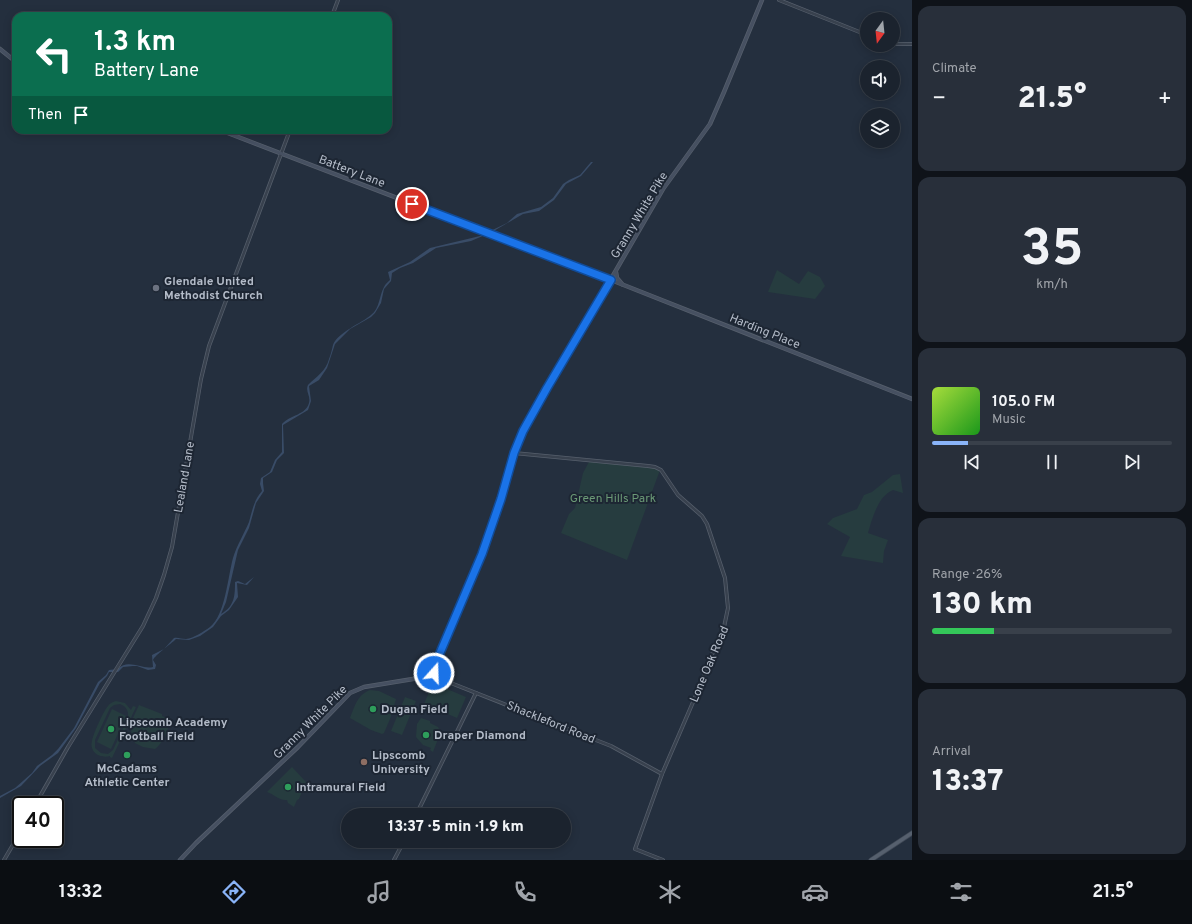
<!DOCTYPE html>
<html lang="en">
<head>
<meta charset="utf-8">
<style>
  body { margin:0; font-family:Overpass,sans-serif; background:#282f3a; color:#f1f3f6; height:100vh; display:flex; flex-direction:column; font-size:15px; white-space:nowrap }
  * { box-sizing:border-box; margin:0 }
  p { font-size:13px; color:#a0a4aa }
  .icon { flex:none; width:22px; height:22px; fill:none; stroke:currentColor; stroke-width:2; stroke-linecap:round; stroke-linejoin:round }
  .map { position:relative; flex:1; overflow:hidden }
  .panel { display:flex; flex-direction:column; gap:6px; padding:6px; background:#0f1319; width:280px }
  .panel>* { flex:none }
  .guide { position:absolute; left:12px; top:12px; width:380px; height:122px; border-radius:12px; box-shadow:0 2px 10px #0003,0 0 0 1px #39404a; background:#0b6e4f; color:#fff; overflow:hidden }
  .needle { width:26px; rotate:195deg }
  .tools { position:absolute; left:860px; top:12px; display:grid; gap:8px }
  .tools a { display:grid; place-items:center; width:40px; height:40px; border-radius:50%; background:#1b232e; box-shadow:0 2px 10px #0003,0 0 0 1px #39404a; font-size:20px }
  .speed { position:absolute; left:12px; top:796px; display:flex; gap:8px; font-size:20px; font-weight:700; text-align:center }
  .speed>* { display:grid; place-content:center; width:52px; height:52px; border-radius:50%; background:#1b232e; box-shadow:0 2px 10px #0003,0 0 0 1px #39404a; line-height:1 }
  .speed .limit { border:2px solid #111; border-radius:6px; background:#fff; color:#111 }
  .pin { position:absolute; display:grid; place-items:center; width:34px; height:34px; color:#fff; margin:-17px; border:2px solid #fff; border-radius:50%; box-shadow:0 1px 4px #0007 }
  .me { position:absolute; width:44px; margin:-22px; rotate:20deg; stroke-linejoin:round; filter:drop-shadow(0 0 3px #0008) }
  .turn { display:flex; align-items:center; gap:14px; height:84px; padding:0 16px; font-size:18px }
  .turn .icon { width:52px; height:52px; stroke-width:2.5 }
  .turn b { display:block; font-size:28px; line-height:34px }
  .then { display:flex; align-items:center; height:38px; padding:0 16px; background:#0003; gap:8px; font-size:15px }
  .big { font-size:30px; font-weight:800; line-height:1.1 }
  .panel .card { flex:1; display:flex; flex-direction:column; justify-content:center; gap:6px; min-width:0; padding:0 14px; border-radius:12px; background:#282f3a }
  .panel .dial { align-items:center; gap:0 }
  .dial b { font-size:52px; line-height:1 }
  .song { display:flex; align-items:center; gap:12px }
  .cover { width:48px; height:48px; border-radius:6px; background:linear-gradient(135deg,hsl(80 70% 55%),hsl(120 70% 35%)) }
  .played { height:4px; border-radius:2px; background:linear-gradient(90deg,#8ab4f8 15%,#39404a 15%) }
  .keys { display:flex; justify-content:space-around; direction:ltr }
  .heat { display:flex; justify-content:space-between; align-items:center; font-size:22px; direction:ltr }
  .charge { height:6px; border-radius:3px; background:linear-gradient(90deg,#34c759 26%,#39404a 0) }
  .trip { position:absolute; left:341px; top:808px; width:230px; height:40px; border-radius:20px; background:#1b232e; box-shadow:0 2px 10px #0003,0 0 0 1px #39404a; font-weight:800; line-height:40px; text-align:center }
  .menu { display:flex; height:64px; justify-content:space-around; align-items:center; background:#0b0e12; color:#a0a4aa }
  .menu .icon { width:28px; height:28px }
  .menu .selected { color:#8ab4f8 }
  .menu b { font-size:18px; color:#f1f3f6 }
  main { display:flex; flex:1; min-height:0 }
  .map>svg:first-child { display:block }
  .green { fill:#263c3f; fill-rule:evenodd }
  .water { fill:#394c67 }
  .lines { fill:none; stroke-linecap:round; stroke-linejoin:round }
  .tertiary-casing { stroke:#565f6c; stroke-width:4 }
  .secondary-casing { stroke:#565f6c; stroke-width:4.5 }
  .primary-casing { stroke:#414a57; stroke-width:5 }
  .tertiary { stroke:#38414e; stroke-width:2.5 }
  .secondary { stroke:#465061; stroke-width:3 }
  .primary { stroke:#56606e; stroke-width:3.5 }
  .route-casing { stroke:#114b97; stroke-width:10 }
  .route { stroke:#1a73e8; stroke-width:7 }
  .worship-dot { fill:#6b7280; stroke:#1d2633; stroke-width:1.5 }
  .leisure-dot { fill:#2e9e5b; stroke:#1d2633; stroke-width:1.5 }
  .education-dot { fill:#8d6e63; stroke:#1d2633; stroke-width:1.5 }
  .labels { text-anchor:middle; stroke-width:4; stroke-linejoin:round; paint-order:stroke }
  .street-label { font-size:12px; fill:#b4bcc9; stroke:#1d2633 }
  .poi-label { font-size:12px; font-weight:bold; fill:#b4bcc9; stroke:#1d2633; text-anchor:start }
  .park-label { font-size:12px; fill:#6b9a76; stroke:#1d2633 }
</style>
</head>
<body>
<main>
<div class="map">
<svg width="912" height="860" viewBox="0 0 912 860">
  <rect width="100%" height="100%" fill="#242f3e"/>
  <g class="green">
    <polygon points="777,270 799,284 808,271 820,277 825,286 815,299 768,292"/>
    <polygon points="590,460 648,466 660,470 627,560 561,533 569,514 575,508 583,473"/>
    <path d="M900,474L903,493L893,490C878,496 872,519 868,533L888,540L884,551L883,563L841,556L850,537L827,524L833,518L857,509L864,495L872,492L893,475Z"/>
    <polygon points="433,683 466,697 457,718 424,704"/>
    <path d="M370,690L379,691L396,699L390,719L384,733L382,734L371,730L350,718C355,706 357,695 370,690Z"/>
    <polygon points="405,697 416,701 402,735 391,731"/>
    <path d="M116,701L125,703L131,710L133,706L136,707L112,758L110,757V756C100,759 89,752 92,741C93,734 104,710 108,706C110,703 113,702 116,701ZM120,704C126,706 129,711 128,718L113,750L108,754L101,753L95,748V740L110,708L114,705Z"/>
    <path d="M139,705L162,714V716L169,719C171,726 162,745 155,749L143,747L135,743L131,736L132,720Z"/>
    <polygon points="112,709 126,716 111,749 97,742"/>
    <polygon points="421,718 430,721 430,723 438,727 439,729 436,738 438,739 433,752 430,750 431,748 423,745 416,737 417,724"/>
    <path d="M292,767L306,782L299,799L297,800L294,807L288,803L287,800C279,801 274,794 267,792Z"/>
  </g>
  <path class="water" d="M591,162H593L581,176L566,184L554,200L539,211L523,214L492,232L471,241L436,248L413,263L400,268L392,273L391,281L384,289L381,303L375,313L371,317L350,329L335,344L327,368L319,380L309,386L311,401L308,410L283,425L284,453L277,460L272,472L263,478V483L264,491L256,503L249,528L238,550L226,602L221,614C235,606 235,595 235,582L238,581L245,584L254,577L247,585L237,583L238,597L229,610L221,616L213,627L200,636L189,640L176,639C171,644 155,655 153,660L156,665L155,669L148,670L137,666H133L123,667L118,672H109L107,676L100,683L76,728L58,753L40,766L21,786L0,798V796L15,788L32,773L37,766L52,755L58,749L74,728L98,682L106,675L109,670L118,669C128,658 142,670 153,667L152,655L164,649L174,638C178,637 181,639 186,639C194,638 203,632 210,627C225,616 228,576 233,558C237,545 244,534 249,522C252,511 254,500 262,491L260,484L261,478L270,472L275,460L282,452V424C290,415 306,415 309,403C311,396 305,391 308,385C316,377 326,371 329,359C331,354 332,349 333,345C338,332 362,323 371,315C380,308 379,296 384,287C385,284 388,282 390,280L388,272L410,262L430,248L480,236L507,223L517,214L541,207L553,198L563,184L569,180L580,175Z"/>
  <g class="lines">
    <defs>
      <g id="tertiary">
        <polyline points="779,0 867,35"/>
        <polyline points="332,16 338,0"/>
        <polyline points="893,44 912,44"/>
        <polyline points="514,453 648,466 655,467 661,470 678,495 702,516 707,524 725,578 728,608 723,632 713,652 703,679 662,774 635,849 663,860"/>
        <polyline points="434,667 434,673 436,677"/>
        <polyline points="429,673 433,676 611,746 662,774"/>
        <polyline points="35,805 68,747 143,626 156,598 164,575 172,547 201,379 209,346 290,130"/>
        <polyline points="416,815 476,693"/>
        <polyline points="4,860 21,831"/>
        <polyline points="394,860 404,841"/>
      </g>
      <g id="secondary">
        <polyline points="0,49 16,62"/>
        <polyline points="220,130 611,280 912,399"/>
        <polyline points="616,272 617,278 622,284"/>
        <polyline points="180,860 196,843 298,747 350,693 364,687 419,678 428,674 434,667 482,554 501,499 514,453 523,431 663,189 710,124 724,92 762,0"/>
      </g>
      <polyline id="primary" points="871,860 912,833"/>
    </defs>
    <use href="#tertiary" class="tertiary-casing"/>
    <use href="#secondary" class="secondary-casing"/>
    <use href="#primary" class="primary-casing"/>
    <use href="#tertiary" class="tertiary"/>
    <use href="#secondary" class="secondary"/>
    <use href="#primary" class="primary"/>
  </g>
  <g class="lines">
    <defs>
      <polyline id="route" points="412,204 611,280 547,388 523,431 514,453 501,499 482,554 434,667 434,673"/>
    </defs>
    <use href="#route" class="route-casing"/>
    <use href="#route" class="route"/>
  </g>
  <circle class="worship-dot" cx="156" cy="288" r="4"/>
  <g class="leisure-dot">
    <circle cx="373" cy="709" r="4"/>
    <circle cx="111" cy="729" r="4"/>
    <circle cx="426" cy="735" r="4"/>
    <circle cx="127" cy="755" r="4"/>
    <circle cx="288" cy="787" r="4"/>
  </g>
  <circle class="education-dot" cx="364" cy="762" r="4"/>
  <g class="labels">
    <g class="street-label">
      <text transform="translate(352 171) rotate(21)" y="4">Battery Lane</text>
      <text transform="translate(639 215) rotate(-59)" y="4">Granny White Pike</text>
      <text transform="translate(765 331) rotate(22)" y="4">Harding Place</text>
      <text transform="translate(184 477) rotate(-80)" y="4">Lealand Lane</text>
      <text transform="translate(709 664) rotate(-67)" y="4">Lone Oak Road</text>
      <text transform="translate(310 722) rotate(-45)" y="4">Granny White Pike</text>
      <text transform="translate(551 722) rotate(22)" y="4">Shackleford Road</text>
    </g>
    <g class="poi-label">
      <text x="164" y="285">Glendale United<tspan x="164" dy="14">Methodist Church</tspan></text>
      <text x="381" y="713">Dugan Field</text>
      <text x="119" y="726">Lipscomb Academy<tspan x="119" dy="14">Football Field</tspan></text>
      <text x="434" y="739">Draper Diamond</text>
      <text x="372" y="759">Lipscomb<tspan x="372" dy="14">University</tspan></text>
      <text x="127" y="772" text-anchor="middle">McCadams<tspan x="127" dy="14">Athletic Center</tspan></text>
      <text x="296" y="791">Intramural Field</text>
    </g>
    <g class="park-label">
      <text x="613" y="502">Green Hills Park</text>
    </g>
  </g>
</svg>
<div class="tools">
<a><svg class="needle" viewBox="-14 -14 28 28"><path d="M0-13l5 13h-10z" fill="#e53935"/><path d="M0 13l5-13h-10z" fill="#a0a4aa"/></svg></a>
<a><svg class="icon" aria-label="sound" viewBox="0 0 24 24"><path d="M4 9h4l5-4v14l-5-4H4zM17 9q2 3 0 6"/></svg></a>
<a><svg class="icon" aria-label="layers" viewBox="0 0 24 24"><path d="M12 4l9 5-9 5-9-5zM3 14l9 5 9-5"/></svg></a>
</div>
<div class="speed"><div class="limit">40</div></div>
<div class="pin" style="left:412px;top:204px;background:#d93025"><svg class="icon" aria-label="arrive" viewBox="0 0 24 24"><path d="M6 21V4h12l-3 4 3 4H6"/></svg></div>
<svg class="me" style="left:434px;top:673px" viewBox="-20 -20 40 40"><circle r="17" fill="#1a73e8" stroke="#fff" stroke-width="3"/><path d="M0-11L8 9 0 5-8 9z" fill="#fff"/></svg>
<div class="trip">13:37 · 5 min · 1.9 km</div>
<div class="guide">
<div class="turn"><svg class="icon" aria-label="left" viewBox="0 0 24 24"><path d="M17 20v-9H6M10 6l-5 5 5 5"/></svg><div><b>1.3 km</b>Battery Lane</div></div>
<div class="then">Then<svg class="icon" aria-label="arrive" viewBox="0 0 24 24"><path d="M6 21V4h12l-3 4 3 4H6"/></svg></div>
</div>
</div>
<section class="panel">
<div class="card"><p>Climate</p>
<div class="heat"><a>−</a><b class="big">21.5°</b><a>+</a></div>
</div>
<div class="card dial"><b>35</b><p>km/h</p></div>
<div class="card">
<div class="song"><i class="cover"></i><div><b>105.0 FM</b><p>Music</p></div></div>
<div class="played"></div>
<div class="keys"><svg class="icon" aria-label="previous" viewBox="0 0 24 24"><path d="M18 5L8 12l10 7zM5 5v14"/></svg><svg class="icon" aria-label="pause" viewBox="0 0 24 24"><path d="M8 5v14M16 5v14"/></svg><svg class="icon" aria-label="next" viewBox="0 0 24 24"><path d="M6 5l10 7-10 7zM19 5v14"/></svg></div>
</div>
<div class="card"><p>Range · 26%</p><b class="big">130 km</b><div class="charge"></div></div>
<div class="card"><p>Arrival</p><b class="big">13:37</b></div>
</section>
</main>
<nav class="menu">
<b>13:32</b>
<svg class="icon selected" aria-label="directions" viewBox="0 0 24 24"><path d="M12 3l9 9-9 9-9-9zM9 14v-3h6M13 9l2 2-2 2"/></svg>
<svg class="icon" aria-label="music" viewBox="0 0 24 24"><path d="M9 18V5l10-2v13"/><circle cx="6" cy="18" r="3"/><circle cx="16" cy="16" r="3"/></svg>
<svg class="icon" aria-label="phone" viewBox="0 0 24 24"><path d="M5 4h4l2 5-3 2q2 4 5 5l2-3 5 2v4C11 20 4 13 5 4z"/></svg>
<svg class="icon" aria-label="climate" viewBox="0 0 24 24"><path d="M12 3v18M4 7l16 10M4 17L20 7"/></svg>
<svg class="icon" aria-label="car" viewBox="0 0 24 24"><path d="M5 17H2v-5l4-1 3-4h7l3 4 3 1v5h-3M9 17h6M6 11h13"/><circle cx="7" cy="17" r="2"/><circle cx="17" cy="17" r="2"/></svg>
<svg class="icon" aria-label="filters" viewBox="0 0 24 24"><path d="M4 7h16M4 17h16"/><circle cx="9" cy="7" r="2"/><circle cx="15" cy="17" r="2"/></svg>
<b>21.5°</b>
</nav>
</body>
</html>
